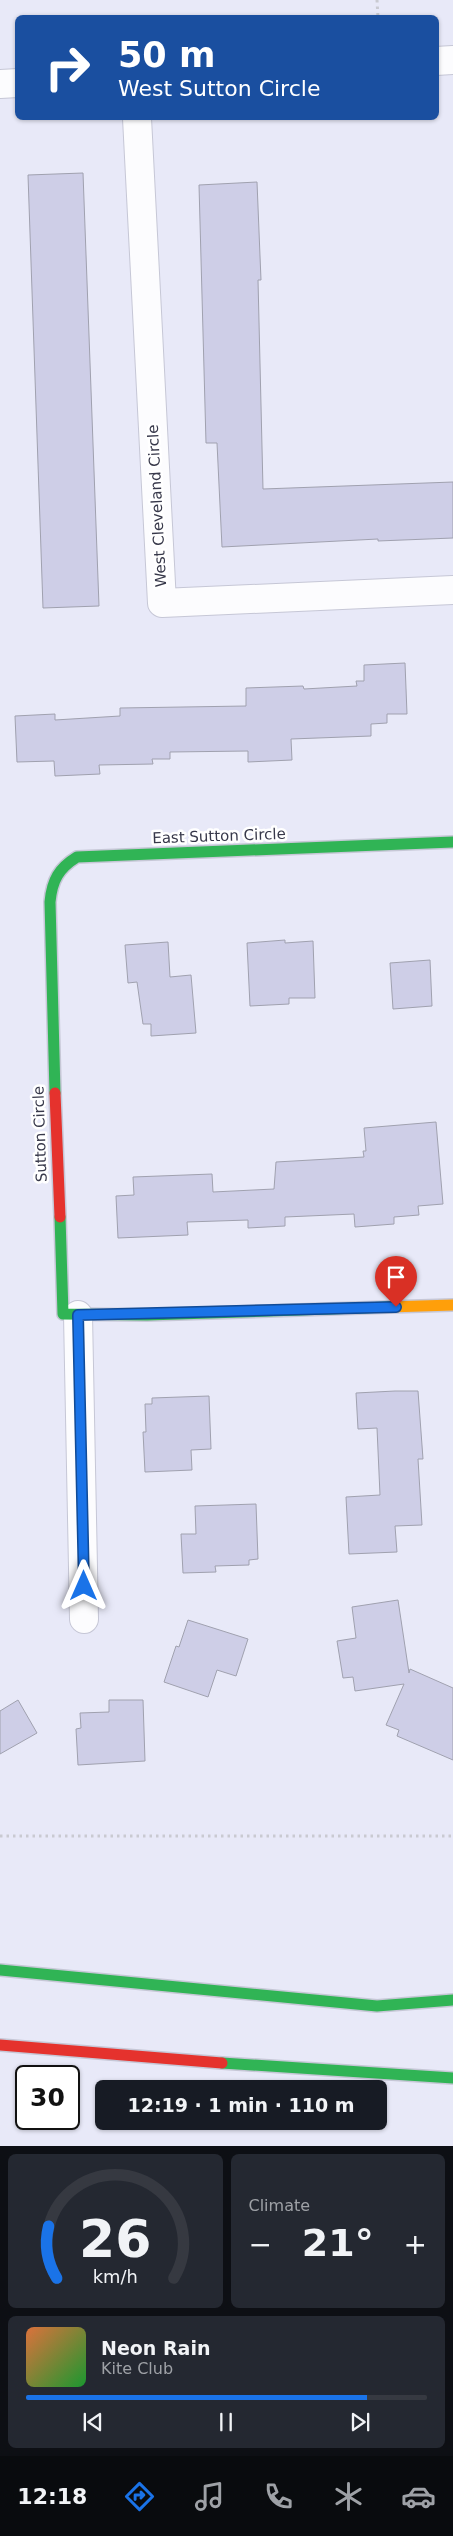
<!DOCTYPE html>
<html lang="en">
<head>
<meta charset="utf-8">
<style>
  body { margin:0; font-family:"DejaVu Sans",sans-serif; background:#242831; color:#f1f3f6; height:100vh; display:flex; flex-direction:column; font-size:19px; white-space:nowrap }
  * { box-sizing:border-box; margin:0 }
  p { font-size:16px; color:#9ea1a6 }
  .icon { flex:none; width:28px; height:28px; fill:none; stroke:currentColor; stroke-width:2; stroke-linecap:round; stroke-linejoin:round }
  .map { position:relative; height:2146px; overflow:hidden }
  .details { display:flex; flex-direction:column; gap:8px; padding:8px; background:#0d0f14; flex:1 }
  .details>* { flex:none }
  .guide { position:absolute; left:15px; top:15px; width:424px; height:105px; border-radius:8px; box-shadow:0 1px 4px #0004; background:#1a4fa0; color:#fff; overflow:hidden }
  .speed { position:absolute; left:15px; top:2065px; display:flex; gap:10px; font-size:25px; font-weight:700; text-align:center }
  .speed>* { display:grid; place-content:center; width:65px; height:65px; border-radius:50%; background:#171b24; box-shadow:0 1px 4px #0004; line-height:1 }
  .speed .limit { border:2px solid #111; border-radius:8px; background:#fff; color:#111 }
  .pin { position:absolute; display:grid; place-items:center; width:42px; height:42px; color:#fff; margin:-51px -21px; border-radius:50% 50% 50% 0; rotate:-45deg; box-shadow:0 0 5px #0007 }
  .pin .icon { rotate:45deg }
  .me { position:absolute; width:55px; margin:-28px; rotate:0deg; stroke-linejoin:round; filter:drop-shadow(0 0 4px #0008) }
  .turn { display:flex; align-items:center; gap:18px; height:105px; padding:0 20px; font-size:22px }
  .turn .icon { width:65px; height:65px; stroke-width:2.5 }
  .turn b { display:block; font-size:35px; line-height:42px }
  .big { font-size:38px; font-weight:700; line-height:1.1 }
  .details .tile { flex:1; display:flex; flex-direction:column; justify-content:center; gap:8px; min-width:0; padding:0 18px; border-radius:8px; background:#242831 }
  .details .dial { align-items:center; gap:0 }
  .dial svg { height:130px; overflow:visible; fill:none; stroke:#363941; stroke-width:7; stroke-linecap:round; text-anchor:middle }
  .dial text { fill:#f1f3f6; stroke:none }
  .song { display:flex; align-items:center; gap:15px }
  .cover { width:60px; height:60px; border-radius:8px; background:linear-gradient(135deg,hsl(20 70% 55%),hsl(130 70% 35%)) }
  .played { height:5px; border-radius:2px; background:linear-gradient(90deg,#1a73e8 85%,#363941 85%) }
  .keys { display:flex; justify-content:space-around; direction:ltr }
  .heat { display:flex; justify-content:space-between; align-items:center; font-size:28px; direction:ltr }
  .details .tiles { flex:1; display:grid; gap:8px; grid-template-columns:1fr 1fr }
  .tile:last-child { grid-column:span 2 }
  .trip { position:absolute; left:95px; top:2080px; width:292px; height:50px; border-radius:8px; background:#171b24; box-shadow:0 1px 4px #0004; font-weight:700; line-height:50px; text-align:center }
  .tabs { display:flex; height:80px; justify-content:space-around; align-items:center; background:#090b0e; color:#9ea1a6 }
  .tabs .icon { width:35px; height:35px }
  .tabs .on { color:#1a73e8 }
  .tabs b { font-size:22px; color:#f1f3f6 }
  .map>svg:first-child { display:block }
  .building { fill:#cecee7; stroke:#a0a1af }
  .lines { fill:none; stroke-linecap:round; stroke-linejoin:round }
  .street-casing { stroke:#c6c7d6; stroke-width:30 }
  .fast-casing { stroke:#c6c7d6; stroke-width:14 }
  .slow-casing { stroke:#c6c7d6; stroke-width:14 }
  .jam-casing { stroke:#c6c7d6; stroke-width:14 }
  .path { stroke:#c9cad1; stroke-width:3; stroke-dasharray:2.5 4; stroke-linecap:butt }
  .street { stroke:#fcfcfe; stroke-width:28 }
  .fast { stroke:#30b455; stroke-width:11 }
  .slow { stroke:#ff9f0a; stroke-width:11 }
  .jam { stroke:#e5322d; stroke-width:11 }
  .route-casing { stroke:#114b97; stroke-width:12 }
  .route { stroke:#1a73e8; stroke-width:9 }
  .labels { text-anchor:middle; stroke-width:5; stroke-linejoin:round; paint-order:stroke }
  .street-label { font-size:15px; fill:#37384a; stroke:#fff }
</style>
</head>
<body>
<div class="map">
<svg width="453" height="2146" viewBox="0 0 453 2146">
  <rect width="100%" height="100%" fill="#e8e9f8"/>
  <g class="building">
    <polygon points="83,173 99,606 43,608 28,175"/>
    <polygon points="257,182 260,256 261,280 258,280 263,489 453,482 453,538 378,541 378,539 222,547 217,443 206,443 199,185"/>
    <polygon points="405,663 407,714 387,714 387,723 371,724 371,736 291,739 292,760 248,762 248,751 170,752 170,759 152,759 153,764 99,765 100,774 55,776 54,761 17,762 15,716 55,714 55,720 120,716 120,708 246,706 246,688 303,686 304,689 357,686 356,681 364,681 364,665"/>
    <polygon points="285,940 285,943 313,941 315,998 289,998 289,1004 250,1006 247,943"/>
    <polygon points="168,942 170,977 191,975 196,1033 151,1036 151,1024 143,1024 137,982 128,983 125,945"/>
    <polygon points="430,960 432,1006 393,1009 390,963"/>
    <polygon points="436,1122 443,1204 418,1206 419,1215 394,1217 394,1224 355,1227 354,1214 285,1217 285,1226 248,1228 248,1220 187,1222 188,1235 118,1238 116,1196 134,1195 133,1177 212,1174 213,1192 274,1189 276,1162 364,1157 363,1151 366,1151 364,1128"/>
    <polygon points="395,1391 418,1391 423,1459 418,1459 422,1525 395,1526 397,1552 349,1554 346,1497 380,1495 377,1428 358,1429 356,1393"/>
    <polygon points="209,1396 211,1449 191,1450 192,1470 145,1472 143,1432 146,1432 145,1404 152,1404 152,1398"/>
    <polygon points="256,1504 258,1559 249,1560 249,1565 215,1566 216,1572 183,1573 181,1534 196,1534 195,1506"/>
    <polygon points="398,1600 409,1673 410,1669 453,1688 453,1760 397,1736 399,1730 386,1725 404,1684 355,1691 353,1677 343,1678 337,1641 356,1638 352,1607"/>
    <polygon points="188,1620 248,1639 236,1676 217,1670 208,1697 164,1682 176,1646 179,1647"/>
    <polygon points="18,1700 37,1733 0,1754 0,1711"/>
    <polygon points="109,1700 143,1700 145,1761 78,1765 76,1729 81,1728 80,1713 109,1712"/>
  </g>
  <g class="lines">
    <defs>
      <g id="street">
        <polyline points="436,61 453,60"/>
        <polyline points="0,84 18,83"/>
        <polyline points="137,118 162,603 453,590"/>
        <polyline points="78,1315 84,1619"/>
      </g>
      <g id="fast">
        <path d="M55,1093L50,902C52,880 59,868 77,857L453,842"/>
        <polyline points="60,1217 63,1314 147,1315 389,1307"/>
        <polyline points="0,1970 377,2006 453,2000"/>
        <polyline points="222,2063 453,2078"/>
      </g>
      <polyline id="slow" points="389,1307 453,1305"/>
      <g id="jam">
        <polyline points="55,1093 60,1217"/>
        <polyline points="0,2045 222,2063"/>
      </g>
    </defs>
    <use href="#street" class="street-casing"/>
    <use href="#fast" class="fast-casing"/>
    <use href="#slow" class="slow-casing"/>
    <use href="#jam" class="jam-casing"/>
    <g class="path">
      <polyline points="377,0 378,18"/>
      <polyline points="0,1836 453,1836"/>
    </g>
    <use href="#street" class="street"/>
    <use href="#fast" class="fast"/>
    <use href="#slow" class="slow"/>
    <use href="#jam" class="jam"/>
  </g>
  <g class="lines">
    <defs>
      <polyline id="route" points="84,1586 78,1315 396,1307"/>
    </defs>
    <use href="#route" class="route-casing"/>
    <use href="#route" class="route"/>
  </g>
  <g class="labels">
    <g class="street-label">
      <text transform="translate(157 506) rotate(-93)" y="5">West Cleveland Circle</text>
      <text transform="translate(219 836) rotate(-2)" y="5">East Sutton Circle</text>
      <text transform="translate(40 1134) rotate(-92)" y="5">Sutton Circle</text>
    </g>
  </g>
</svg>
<div class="speed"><div class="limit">30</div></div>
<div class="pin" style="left:396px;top:1307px;background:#d93025"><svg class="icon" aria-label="arrive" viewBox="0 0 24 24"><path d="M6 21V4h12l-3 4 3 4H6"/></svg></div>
<svg class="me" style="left:84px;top:1586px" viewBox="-20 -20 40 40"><path d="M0-17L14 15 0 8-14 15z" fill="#1a73e8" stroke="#fff" stroke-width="4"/></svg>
<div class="trip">12:19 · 1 min · 110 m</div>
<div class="guide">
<div class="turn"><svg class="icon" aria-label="right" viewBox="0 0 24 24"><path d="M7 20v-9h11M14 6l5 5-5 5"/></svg><div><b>50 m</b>West Sutton Circle</div></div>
</div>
</div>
<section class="details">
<div class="tiles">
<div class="tile dial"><svg viewBox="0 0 100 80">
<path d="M14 69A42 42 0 1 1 86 69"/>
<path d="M14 69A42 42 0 0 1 9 37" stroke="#1a73e8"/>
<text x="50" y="56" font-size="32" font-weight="700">26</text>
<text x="50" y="72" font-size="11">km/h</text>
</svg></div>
<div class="tile"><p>Climate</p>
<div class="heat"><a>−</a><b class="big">21°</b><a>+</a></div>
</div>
<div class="tile">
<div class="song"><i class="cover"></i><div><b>Neon Rain</b><p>Kite Club</p></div></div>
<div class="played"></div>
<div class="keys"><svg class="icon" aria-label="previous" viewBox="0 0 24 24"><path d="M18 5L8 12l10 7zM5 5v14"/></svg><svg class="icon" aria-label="pause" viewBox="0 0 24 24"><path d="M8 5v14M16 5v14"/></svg><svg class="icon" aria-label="next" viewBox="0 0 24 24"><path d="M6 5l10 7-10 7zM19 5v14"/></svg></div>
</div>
</div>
</section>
<nav class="tabs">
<b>12:18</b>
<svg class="icon on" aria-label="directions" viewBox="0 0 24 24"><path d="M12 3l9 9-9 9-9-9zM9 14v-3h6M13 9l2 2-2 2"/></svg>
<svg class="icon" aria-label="music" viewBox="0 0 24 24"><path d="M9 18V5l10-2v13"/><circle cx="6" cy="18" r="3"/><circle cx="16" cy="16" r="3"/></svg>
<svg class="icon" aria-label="phone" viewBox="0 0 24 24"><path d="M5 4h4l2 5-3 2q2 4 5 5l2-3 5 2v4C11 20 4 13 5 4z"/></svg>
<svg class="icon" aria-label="climate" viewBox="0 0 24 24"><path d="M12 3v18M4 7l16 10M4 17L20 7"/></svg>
<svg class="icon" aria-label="car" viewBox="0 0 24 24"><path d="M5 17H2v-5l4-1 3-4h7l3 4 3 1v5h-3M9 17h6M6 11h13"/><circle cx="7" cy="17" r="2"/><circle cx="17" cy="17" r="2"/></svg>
</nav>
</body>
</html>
